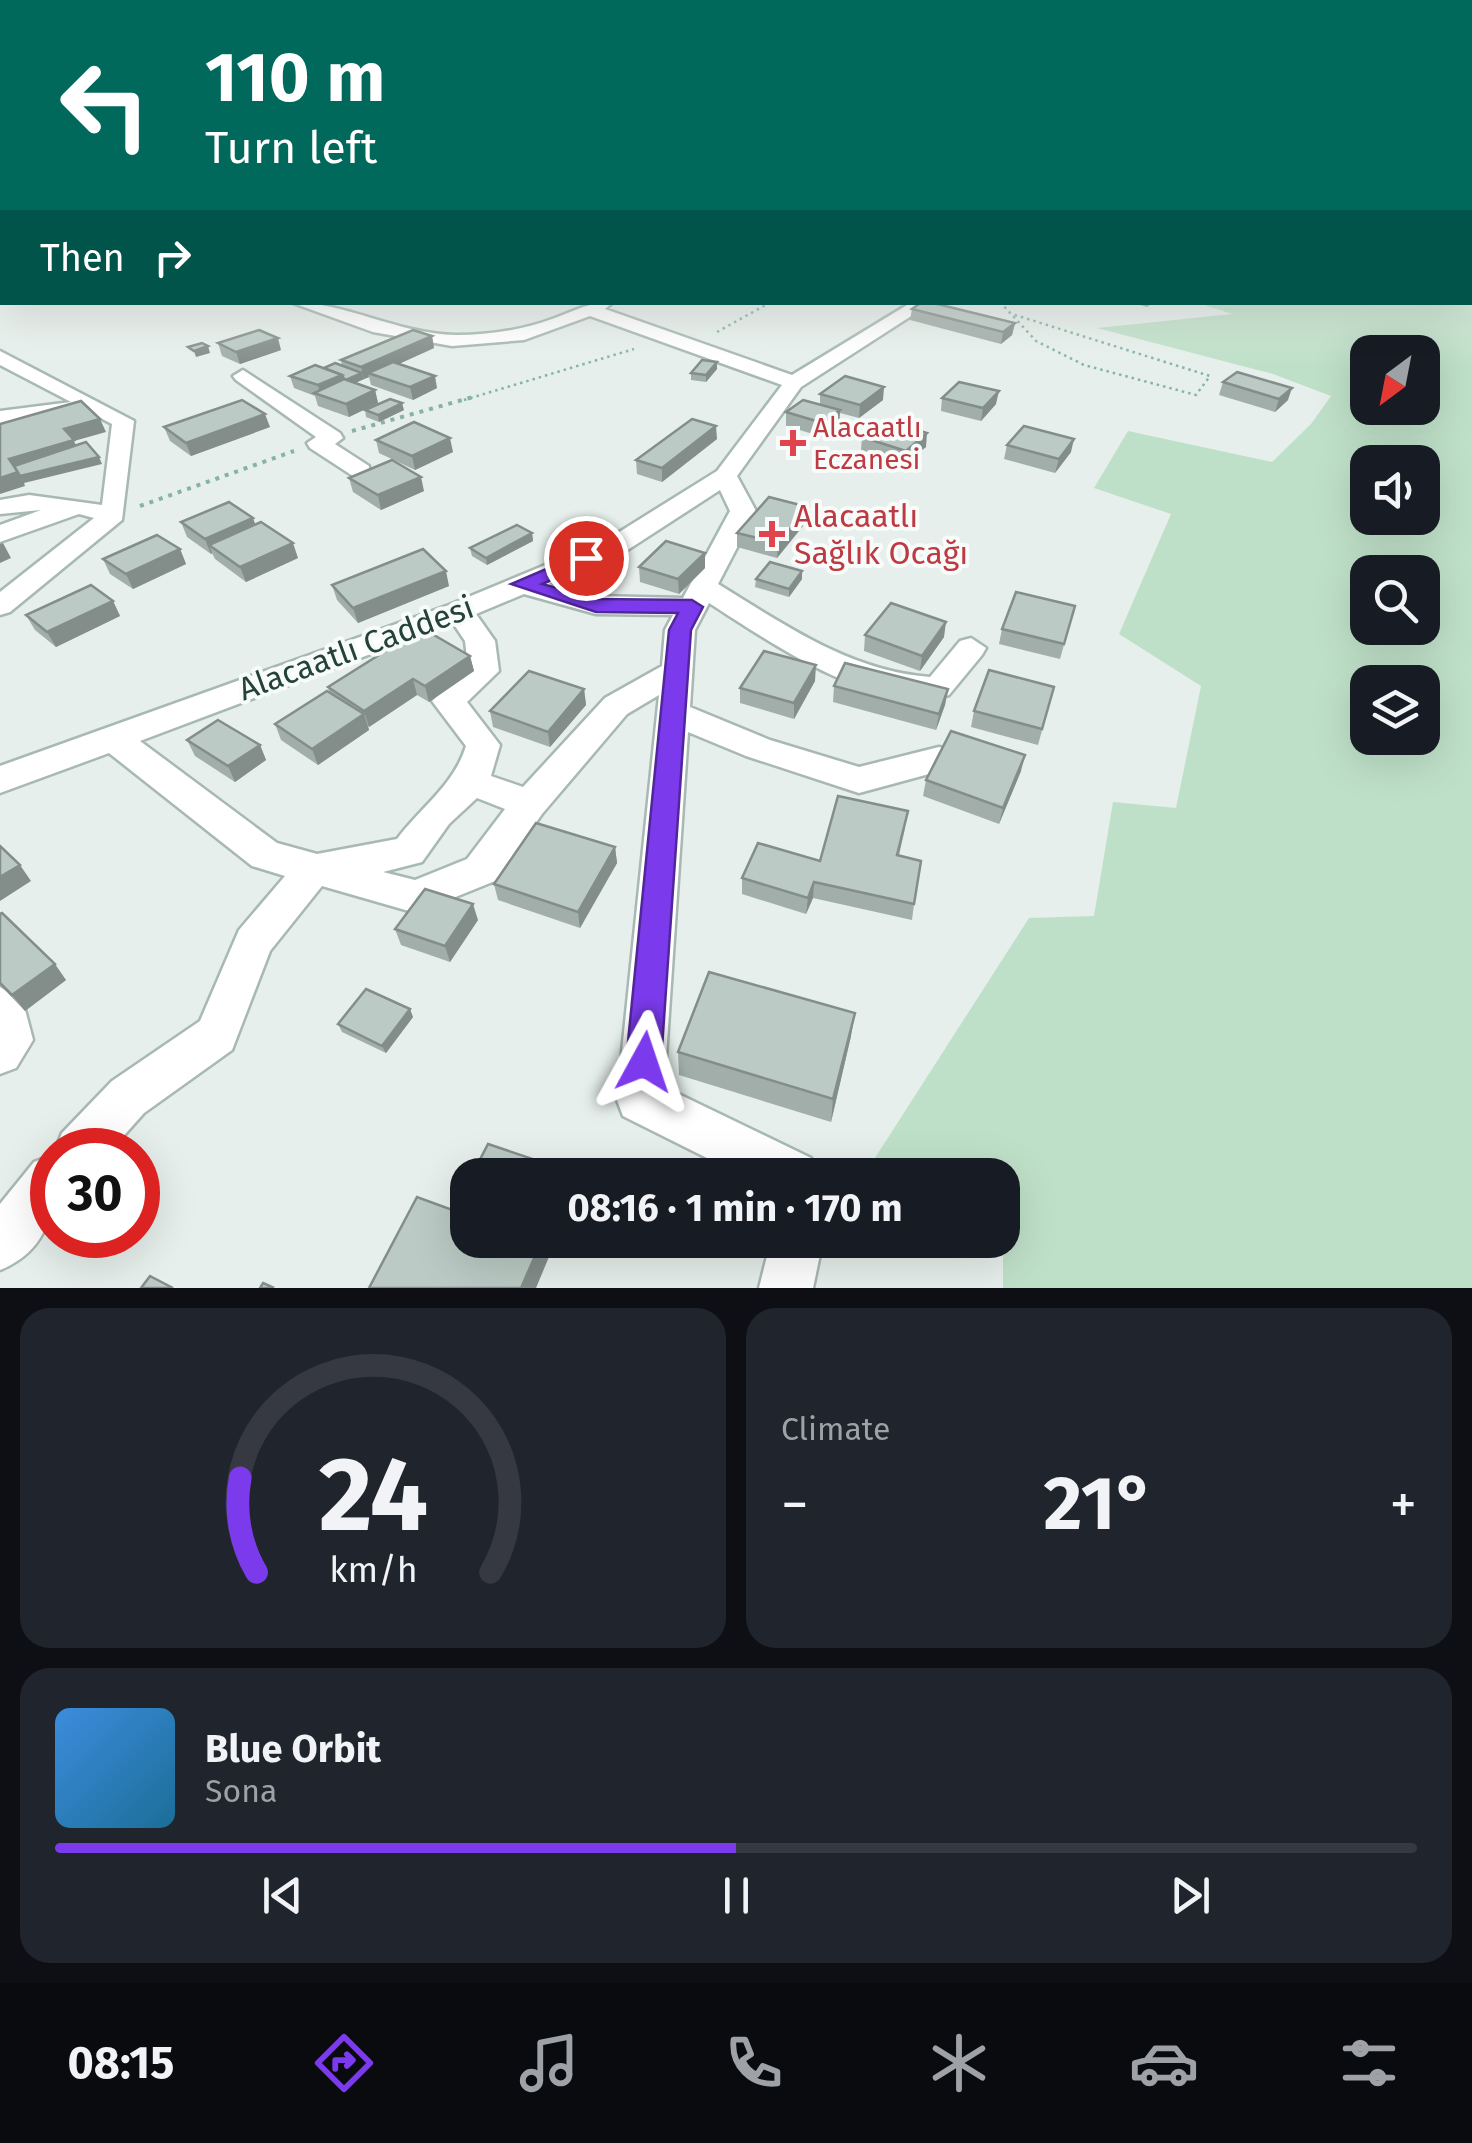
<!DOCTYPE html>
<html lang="en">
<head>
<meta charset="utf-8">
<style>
  body { margin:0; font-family:"Fira Sans",sans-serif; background:#20242c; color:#f1f3f6; height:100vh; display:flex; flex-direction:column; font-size:38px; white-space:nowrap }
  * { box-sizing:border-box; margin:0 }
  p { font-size:32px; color:#9ea1a6 }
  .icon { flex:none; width:55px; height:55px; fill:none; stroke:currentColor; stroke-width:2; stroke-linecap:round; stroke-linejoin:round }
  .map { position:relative; height:1288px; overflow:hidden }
  .details { display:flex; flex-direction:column; gap:20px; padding:20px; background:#0d0f14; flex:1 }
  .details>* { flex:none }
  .guide { position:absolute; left:0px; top:0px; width:1472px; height:305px; box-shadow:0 10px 40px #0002; background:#00695c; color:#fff; overflow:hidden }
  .needle { width:65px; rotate:212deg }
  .fabs { position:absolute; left:1350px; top:335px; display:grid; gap:20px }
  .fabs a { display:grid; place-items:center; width:90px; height:90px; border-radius:20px; background:#171b24; box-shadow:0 10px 40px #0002; font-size:50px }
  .speed { position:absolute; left:30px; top:1128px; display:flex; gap:20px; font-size:50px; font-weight:700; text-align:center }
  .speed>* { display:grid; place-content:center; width:130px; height:130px; border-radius:50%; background:#171b24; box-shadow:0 10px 40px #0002; line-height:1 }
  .speed .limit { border:15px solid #d22; background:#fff; color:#111 }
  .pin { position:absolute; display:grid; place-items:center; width:85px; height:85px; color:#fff; margin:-42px; border:5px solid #fff; border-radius:50%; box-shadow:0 2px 10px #0007 }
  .me { position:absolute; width:110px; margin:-55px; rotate:5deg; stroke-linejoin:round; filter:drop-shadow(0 0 8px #0008) }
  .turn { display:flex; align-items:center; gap:35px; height:210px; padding:0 40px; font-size:45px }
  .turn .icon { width:130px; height:130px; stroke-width:2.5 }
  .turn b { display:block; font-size:70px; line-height:85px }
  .then { display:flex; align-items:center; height:95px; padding:0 40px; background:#0003; gap:20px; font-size:38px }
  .big { font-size:75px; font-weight:700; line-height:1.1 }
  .details .tile { flex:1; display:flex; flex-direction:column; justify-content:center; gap:15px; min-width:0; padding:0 35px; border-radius:30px; background:#20242c }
  .details .dial { align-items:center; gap:0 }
  .dial svg { height:260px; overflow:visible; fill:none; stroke:#363941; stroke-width:7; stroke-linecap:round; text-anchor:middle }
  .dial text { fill:#f1f3f6; stroke:none }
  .song { display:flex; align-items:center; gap:30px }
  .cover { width:120px; height:120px; border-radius:15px; background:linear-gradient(135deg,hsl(210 70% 55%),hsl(200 70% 35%)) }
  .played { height:10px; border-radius:5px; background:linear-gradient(90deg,#7c3aed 50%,#363941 50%) }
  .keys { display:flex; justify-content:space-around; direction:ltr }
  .heat { display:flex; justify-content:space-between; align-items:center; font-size:55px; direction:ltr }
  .details .tiles { flex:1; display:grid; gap:20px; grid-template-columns:1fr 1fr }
  .tile:last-child { grid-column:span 2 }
  .trip { position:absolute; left:450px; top:1158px; width:570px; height:100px; border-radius:30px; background:#171b24; box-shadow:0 10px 40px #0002; font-weight:700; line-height:100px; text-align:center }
  .tabs { display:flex; height:160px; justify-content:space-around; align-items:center; background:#090b0e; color:#9ea1a6 }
  .tabs .icon { width:70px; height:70px }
  .tabs .selected { color:#7c3aed }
  .tabs b { font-size:45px; color:#f1f3f6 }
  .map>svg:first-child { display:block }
  .green { fill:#bfe0c8; fill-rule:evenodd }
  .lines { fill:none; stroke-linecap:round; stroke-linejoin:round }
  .minor-casing { stroke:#a8b8b2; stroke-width:5 }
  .path-far1 { stroke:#86b3a5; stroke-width:2.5; stroke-dasharray:2.5 4; stroke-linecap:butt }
  .path { stroke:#86b3a5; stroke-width:4; stroke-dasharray:4 6; stroke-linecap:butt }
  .minor { fill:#fff; fill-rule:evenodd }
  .wall { fill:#a1aea9 }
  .shaded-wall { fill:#838d89 }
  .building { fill:#bbcac4; stroke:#838d89; stroke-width:2.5 }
  .route { fill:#7c3aed; stroke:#51269a; stroke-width:2.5 }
  .health-dot { fill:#e0444e; stroke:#f7fbf9; stroke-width:4 }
  .labels { text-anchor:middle; stroke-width:8; stroke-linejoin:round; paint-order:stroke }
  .far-health-label { font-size:28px; fill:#be3a42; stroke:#f7fbf9; text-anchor:start }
  .health-label { font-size:32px; fill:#be3a42; stroke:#f7fbf9; text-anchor:start }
  .street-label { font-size:32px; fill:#24423a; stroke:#f7fbf9 }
</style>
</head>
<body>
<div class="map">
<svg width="1472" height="1288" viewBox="0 0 1472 1288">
  <rect width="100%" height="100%" fill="#e6efeb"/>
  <path class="green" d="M1472,267V1288H1003V1255L963,1240H1002V1175H864L1029,918L1094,916L1113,802L1176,808L1201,686L1119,634L1171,514L1094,488L1128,431L1272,462L1311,424L1331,396L1273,374L1097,328L1232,314L1198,303L1470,302ZM1422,352V408H1368V352ZM1422,462V518H1368V462ZM1422,572V628H1368V572ZM1422,682V738H1368V682Z"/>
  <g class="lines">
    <defs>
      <g id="minor">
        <polygon points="2,243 2,253 0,254 0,244"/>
        <path d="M290,302C346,302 398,334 456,335C490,335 523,330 555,318C576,310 590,302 613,302L605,309L792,375L912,302H933L801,387L737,476L756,511L718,584C785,625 850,671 930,677L960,641L971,638L986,648L982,655L949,695C874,716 769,641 709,603L695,630L690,707L770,740L859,767L939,747L951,750L956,759L951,768L859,793L746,756L688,732L664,1087L811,1158L819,1175H741L623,1116L617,1100L659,695L627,714L542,814L495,881L416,913L322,886L270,951L232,1050L144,1113L111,1150H55L62,1133L112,1081L200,1021L239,930L285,876L252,866L109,753L0,793V766L449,605L608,539L717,471L782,385L590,316L524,340L452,346L373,332ZM720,490L730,511L683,598L597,596L549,584L626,551ZM524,594L596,614L673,615L665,630L662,666L605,698L523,787L491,776L500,745L467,702L499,671L495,641L476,614ZM453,623L465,641L468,668L432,701L466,746C454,785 422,806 397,839L317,854L277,843L140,741ZM477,798L505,809L467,859L415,880L383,872L422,862L449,824Z"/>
        <polygon points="0,351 134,421 122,520 10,612 0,615 0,592 94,518 79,514 0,542 0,525 41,510 0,514 0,500 29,495 102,505 112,424 85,410 0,425 0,411 71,402 0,365"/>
        <polygon points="243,370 340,433 343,438 335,444 369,466 369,476 353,476 310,448 307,443 316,437 236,380 233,376"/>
        <polygon points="0,987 23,1002 33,1040 16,1068 0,1074"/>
        <path d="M52,1155C55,1205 53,1248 0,1270V1204L34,1162Z"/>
        <polygon points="771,1240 823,1240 813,1288 759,1288"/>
      </g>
    </defs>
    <use href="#minor" class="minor-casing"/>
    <g class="path-far1">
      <polyline points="1000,302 1036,341 1084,365 1196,395 1210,376 1012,314"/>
      <polyline points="717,332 771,302"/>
      <polyline points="464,400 634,349"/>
    </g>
    <g class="path">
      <polyline points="352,431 473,397"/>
      <polyline points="140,506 294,451"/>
    </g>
    <use href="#minor" class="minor"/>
  </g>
  <g class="wall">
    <polygon points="1130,302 1154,302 1147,307"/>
    <polygon points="912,309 1015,323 1012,335 1001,344 910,320"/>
    <polygon points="432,336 434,348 399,364 437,388 413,400 371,385 369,377 355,383 375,390 378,403 349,417 318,406 315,396 294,388 290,376 342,366 341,360"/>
    <polygon points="218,343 281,350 240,364 222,356"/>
    <polygon points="717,362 717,369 706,382 691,380 691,373"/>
    <polygon points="1223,382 1288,400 1275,412 1219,395"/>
    <polygon points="820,394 883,400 859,418 840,413 839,423 823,437 786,426 786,412 820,404"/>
    <polygon points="942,398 996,404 981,421 941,411"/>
    <polygon points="365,410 404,410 379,422 366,417"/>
    <polygon points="164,427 270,427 191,456 170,441"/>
    <polygon points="862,437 926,447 904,464 861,450"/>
    <polygon points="717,439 662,482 637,474 636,460"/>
    <polygon points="376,440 453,452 415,470 379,453"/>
    <polygon points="1007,445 1071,452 1055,473 1004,459"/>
    <polygon points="349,478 424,491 381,510 353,492"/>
    <polygon points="808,507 807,521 777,558 737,547 737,533"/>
    <polygon points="253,518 255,524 298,558 246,582 215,559 212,553 211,554 187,537 181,522"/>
    <polygon points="532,533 533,541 487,565 472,556 470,548"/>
    <polygon points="180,549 186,564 133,589 110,574 103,559"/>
    <polygon points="705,553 705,568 679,594 640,582 639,567"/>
    <polygon points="802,571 802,579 789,597 755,587 756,579"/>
    <polygon points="332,585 449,586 358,623 337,600"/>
    <polygon points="113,601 120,616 56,647 35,630 26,615"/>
    <polygon points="1075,606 1060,659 999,644 1002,629"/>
    <polygon points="865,635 944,637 920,671 864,651"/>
    <polygon points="470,656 474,671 429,702 417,695 369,727 368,726 369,730 318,765 281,740 275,724 329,692 328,687"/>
    <polygon points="815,681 794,719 740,703 740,688"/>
    <polygon points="834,686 948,689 945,705 936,730 833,702"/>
    <polygon points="1054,687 1038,745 971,727 974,711"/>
    <polygon points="584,689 586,705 550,747 493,727 490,711"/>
    <polygon points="187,740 260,745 266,760 235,782 195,756"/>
    <polygon points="1021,771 999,824 923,796 926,780"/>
    <polygon points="905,828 899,856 914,904 912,920 813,898 806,914 742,894 742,878 820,861"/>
    <polygon points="615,847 617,863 580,928 498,900 494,884"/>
    <polygon points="0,914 66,980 25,1011 0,985"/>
    <polygon points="478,920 450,962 401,945 395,929"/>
    <polygon points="413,1017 386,1053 342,1032 338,1024"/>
    <polygon points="851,1036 831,1122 679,1075 678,1052"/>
  </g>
  <g class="shaded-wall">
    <polygon points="1015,323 1012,335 1001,344 1003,332"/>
    <polygon points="432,336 434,348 374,375 368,373 369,377 364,379 361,367"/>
    <polygon points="278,338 281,350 240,364 236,352"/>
    <polygon points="208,346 210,353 196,357 194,351"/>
    <polygon points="717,362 717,369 706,382 706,375"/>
    <polygon points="362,373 364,379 325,397 320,395 318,385 342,375"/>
    <polygon points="435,376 437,388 413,400 410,387"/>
    <polygon points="884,387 883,400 859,418 860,405"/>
    <polygon points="1292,388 1288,400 1275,412 1279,399"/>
    <polygon points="375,390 378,403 349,417 346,404"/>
    <polygon points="999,391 996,404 981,421 983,408"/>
    <polygon points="402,403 404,410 379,422 378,415"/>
    <polygon points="840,410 839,423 823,437 823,423"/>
    <polygon points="265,414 270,427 191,456 186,443"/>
    <polygon points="100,419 106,432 74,441 80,454 99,457 102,464 24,483 25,486 0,494 0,478 9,459 64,429"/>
    <polygon points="716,426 717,439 662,482 662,468"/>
    <polygon points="927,433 926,447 904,464 906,451"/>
    <polygon points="450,438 453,452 415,470 412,456"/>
    <polygon points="1074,439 1071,452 1055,473 1059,459"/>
    <polygon points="421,477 424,491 381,510 378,495"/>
    <polygon points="808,507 807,521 777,558 778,543"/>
    <polygon points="253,518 258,533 209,545 212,553 211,554 205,539"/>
    <polygon points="532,533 533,541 487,565 486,558"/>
    <polygon points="3,543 11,558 0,563 0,544"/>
    <polygon points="293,543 298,558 246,582 240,567"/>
    <polygon points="180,549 186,564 133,589 126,574"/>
    <polygon points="705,553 705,568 679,594 678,579"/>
    <polygon points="446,571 449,586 358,623 353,608"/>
    <polygon points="802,571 802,579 789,597 789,589"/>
    <polygon points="113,601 120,616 56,647 47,632"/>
    <polygon points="946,622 944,637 920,671 922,656"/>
    <polygon points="470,656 474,671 429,702 425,686"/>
    <polygon points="816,665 815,681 794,719 794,703"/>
    <polygon points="413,679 417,695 369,727 364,711"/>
    <polygon points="584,689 586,705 550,747 548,732"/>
    <polygon points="948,689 945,705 936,730 939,714"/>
    <polygon points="364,714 369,730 318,765 312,749"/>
    <polygon points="260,745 266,760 235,782 228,766"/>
    <polygon points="1025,755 1021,771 999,824 1003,808"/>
    <polygon points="615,847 617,863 580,928 578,912"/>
    <polygon points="20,865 31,881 0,901 0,877"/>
    <polygon points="814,882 813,898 806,914 808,898"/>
    <polygon points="473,904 478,920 450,962 445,946"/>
    <polygon points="55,964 66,980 25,1011 12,995"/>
    <polygon points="410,1009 413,1017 386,1053 382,1046"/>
    <polygon points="855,1013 851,1036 831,1122 833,1099"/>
    <polygon points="542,1240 556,1240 536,1288 521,1288"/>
  </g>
  <g class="building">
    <polygon points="922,302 929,302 1015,323 1003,332 912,309"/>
    <polygon points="259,330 278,338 236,352 218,343"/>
    <polygon points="413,330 432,336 361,367 341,360"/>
    <polygon points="202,343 208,346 194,351 188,347"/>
    <polygon points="702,360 717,362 706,375 691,373"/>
    <polygon points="393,362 435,376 410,387 368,373"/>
    <polygon points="335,363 362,373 346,380 344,379 342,375 324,368"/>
    <polygon points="315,365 342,375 318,385 290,376"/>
    <polygon points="1237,372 1292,388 1279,399 1223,382"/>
    <polygon points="845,376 884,387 860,405 820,394"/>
    <polygon points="344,379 375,390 346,404 314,393"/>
    <polygon points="959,382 999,391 983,408 942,398"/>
    <polygon points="390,399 402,403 378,415 365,410"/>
    <polygon points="242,400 265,414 186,443 164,427"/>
    <polygon points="803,400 840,410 823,423 786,412"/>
    <polygon points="81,401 100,419 64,429 74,440 9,459 18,472 0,478 0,424"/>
    <polygon points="692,419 716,426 662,468 636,460"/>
    <polygon points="885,420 927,433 906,451 862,437"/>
    <polygon points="414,422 450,438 412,456 376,440"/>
    <polygon points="1024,426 1074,439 1059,459 1007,445"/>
    <polygon points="86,442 99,457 20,476 14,466"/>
    <polygon points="392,460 421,477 378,495 349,478"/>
    <polygon points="769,497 808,507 778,543 737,533"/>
    <polygon points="229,502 253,518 205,539 181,522"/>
    <polygon points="261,522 293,543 240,567 209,545"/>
    <polygon points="517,525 532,533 486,558 470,548"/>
    <polygon points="157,535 180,549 126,574 103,559"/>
    <polygon points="666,541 705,553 678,579 639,567"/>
    <polygon points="423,549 446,571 353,608 332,585"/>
    <polygon points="770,562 802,571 789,589 756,579"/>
    <polygon points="91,585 113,601 47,632 26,615"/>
    <polygon points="1016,592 1075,606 1064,644 1002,629"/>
    <polygon points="891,603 946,622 922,656 865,635"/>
    <polygon points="422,628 470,656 425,686 413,679 364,711 328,687"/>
    <polygon points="764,651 816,665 794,703 740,688"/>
    <polygon points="845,663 948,689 939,714 834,686"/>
    <polygon points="989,670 1054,687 1042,729 974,711"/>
    <polygon points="529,671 584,689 548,732 490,711"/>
    <polygon points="327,691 364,714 312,749 275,724"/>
    <polygon points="218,720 260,745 228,766 187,740"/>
    <polygon points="951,731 1025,755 1003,808 926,780"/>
    <polygon points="838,796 908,811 897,855 921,861 914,904 814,882 808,898 742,878 758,843 820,861"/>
    <polygon points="536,823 615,847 578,912 494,884"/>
    <polygon points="0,846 20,865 0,877"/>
    <polygon points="425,889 473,904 445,946 395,929"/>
    <polygon points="2,913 55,964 12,995 0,983 0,914"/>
    <polygon points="709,972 855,1013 833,1099 678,1052"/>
    <polygon points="366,989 410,1009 382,1046 338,1024"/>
    <polygon points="488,1144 571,1172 569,1175 472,1175"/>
    <polygon points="468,1185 468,1240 542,1240 521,1288 369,1288 417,1197 455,1211"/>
    <polygon points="150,1276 173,1288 141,1288"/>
    <polygon points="263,1283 274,1288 260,1288"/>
  </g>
  <linearGradient id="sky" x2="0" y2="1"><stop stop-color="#84bce0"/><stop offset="0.5" stop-color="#f4f8f6"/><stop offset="1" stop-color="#f4f8f6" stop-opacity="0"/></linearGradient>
  <rect width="1472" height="365" fill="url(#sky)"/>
  <polygon class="route" points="586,552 596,558 593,562 542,584 597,599 692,600 703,607 691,630 661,1062 656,1073 644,1078 631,1073 626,1062 669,630 678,613 596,612 511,584"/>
  <g class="health-dot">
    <path d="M788 428h10v10h10v10h-10v10h-10v-10h-10v-10h10z"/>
    <path d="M767 519h10v10h10v10h-10v10h-10v-10h-10v-10h10z"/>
  </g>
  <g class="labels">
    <g class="far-health-label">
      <text x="813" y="437">Alacaatlı<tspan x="813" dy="32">Eczanesi</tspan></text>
    </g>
    <g class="health-label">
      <text x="794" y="527">Alacaatlı<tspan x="794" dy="37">Sağlık Ocağı</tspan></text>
    </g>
    <g class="street-label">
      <text transform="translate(356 648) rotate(-20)" y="11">Alacaatlı Caddesi</text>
    </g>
  </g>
</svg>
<div class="fabs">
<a><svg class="needle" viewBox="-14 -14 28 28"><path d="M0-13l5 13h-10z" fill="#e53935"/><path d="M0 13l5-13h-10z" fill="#9ea1a6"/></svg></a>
<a><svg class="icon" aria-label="sound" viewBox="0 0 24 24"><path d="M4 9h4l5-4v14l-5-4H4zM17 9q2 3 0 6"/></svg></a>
<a><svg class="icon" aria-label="search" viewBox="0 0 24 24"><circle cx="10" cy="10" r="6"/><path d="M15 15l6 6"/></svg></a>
<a><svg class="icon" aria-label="layers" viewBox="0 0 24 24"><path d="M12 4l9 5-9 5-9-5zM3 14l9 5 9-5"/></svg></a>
</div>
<div class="speed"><div class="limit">30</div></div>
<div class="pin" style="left:586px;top:558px;background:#d93025"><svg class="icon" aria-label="arrive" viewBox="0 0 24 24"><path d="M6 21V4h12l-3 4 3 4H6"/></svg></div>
<svg class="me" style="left:644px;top:1062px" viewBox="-20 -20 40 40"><path d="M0-17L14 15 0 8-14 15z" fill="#7c3aed" stroke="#fff" stroke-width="4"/></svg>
<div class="trip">08:16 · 1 min · 170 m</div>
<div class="guide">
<div class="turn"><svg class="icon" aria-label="left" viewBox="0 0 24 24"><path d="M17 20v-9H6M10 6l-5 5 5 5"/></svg><div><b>110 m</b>Turn left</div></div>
<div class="then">Then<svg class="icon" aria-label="right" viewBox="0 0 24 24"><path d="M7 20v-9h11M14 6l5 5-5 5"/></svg></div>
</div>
</div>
<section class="details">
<div class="tiles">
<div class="tile dial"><svg viewBox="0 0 100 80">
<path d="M14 69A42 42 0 1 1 86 69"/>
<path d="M14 69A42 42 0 0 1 9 40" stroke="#7c3aed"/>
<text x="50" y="56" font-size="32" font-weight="700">24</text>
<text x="50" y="72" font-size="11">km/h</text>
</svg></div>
<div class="tile"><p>Climate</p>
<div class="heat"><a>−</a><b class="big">21°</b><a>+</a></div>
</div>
<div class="tile">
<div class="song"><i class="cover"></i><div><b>Blue Orbit</b><p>Sona</p></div></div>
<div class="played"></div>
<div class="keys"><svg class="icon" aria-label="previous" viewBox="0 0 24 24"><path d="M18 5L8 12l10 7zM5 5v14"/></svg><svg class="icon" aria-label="pause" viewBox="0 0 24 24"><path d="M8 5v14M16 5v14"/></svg><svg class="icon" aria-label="next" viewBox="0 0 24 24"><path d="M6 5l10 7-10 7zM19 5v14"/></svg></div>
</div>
</div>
</section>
<nav class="tabs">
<b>08:15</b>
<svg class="icon selected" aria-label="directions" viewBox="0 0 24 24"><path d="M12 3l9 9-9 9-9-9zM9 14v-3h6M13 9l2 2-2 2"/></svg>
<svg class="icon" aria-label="music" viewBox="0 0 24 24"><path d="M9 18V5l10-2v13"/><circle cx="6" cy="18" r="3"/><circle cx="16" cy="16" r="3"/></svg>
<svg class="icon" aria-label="phone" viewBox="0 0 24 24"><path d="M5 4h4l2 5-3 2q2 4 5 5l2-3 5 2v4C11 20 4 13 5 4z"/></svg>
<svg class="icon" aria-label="climate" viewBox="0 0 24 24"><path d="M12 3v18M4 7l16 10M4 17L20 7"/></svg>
<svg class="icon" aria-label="car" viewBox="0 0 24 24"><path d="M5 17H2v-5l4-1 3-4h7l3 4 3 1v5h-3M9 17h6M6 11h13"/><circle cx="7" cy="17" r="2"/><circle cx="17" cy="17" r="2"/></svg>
<svg class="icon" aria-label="filters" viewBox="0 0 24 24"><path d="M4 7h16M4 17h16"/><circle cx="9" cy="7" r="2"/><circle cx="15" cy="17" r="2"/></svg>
</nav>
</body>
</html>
